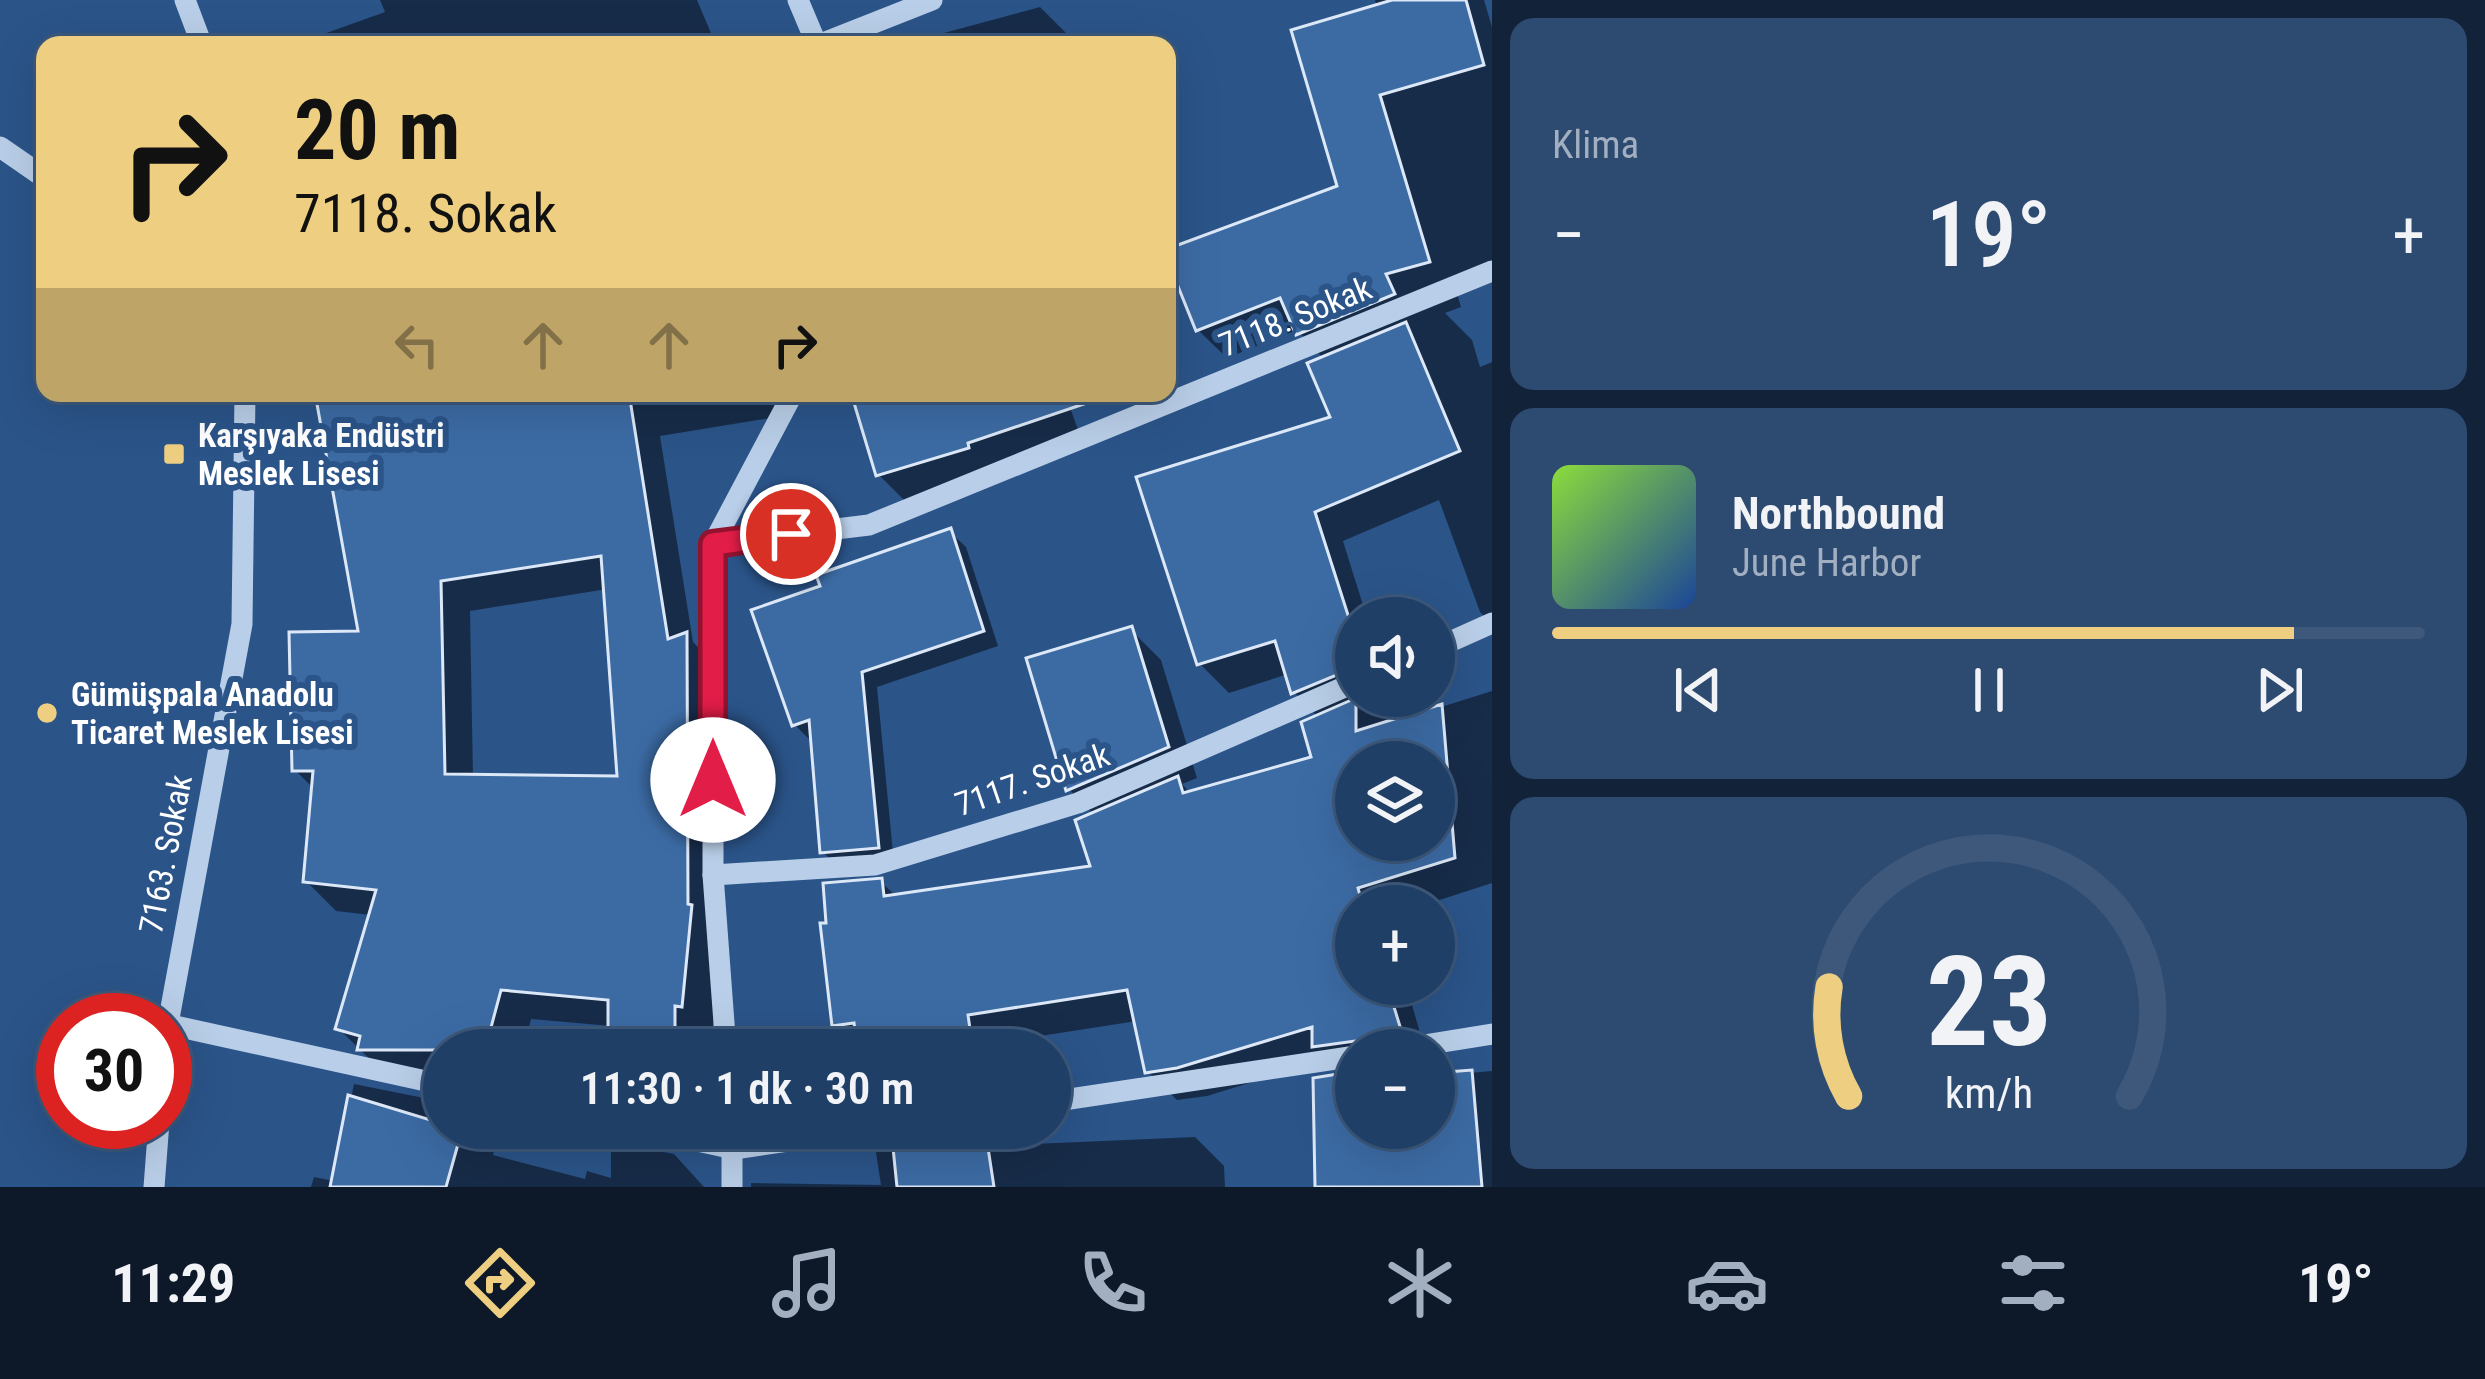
<!DOCTYPE html>
<html lang="tr">
<head>
<meta charset="utf-8">
<style>
  body { margin:0; font-family:"Roboto Condensed",sans-serif; background:#2d4a70; color:#f1f3f6; height:100vh; display:flex; flex-direction:column; font-size:45px; white-space:nowrap }
  * { box-sizing:border-box; margin:0 }
  p { font-size:39px; color:#a2afc0 }
  .icon { flex:none; width:66px; height:66px; fill:none; stroke:currentColor; stroke-width:2; stroke-linecap:round; stroke-linejoin:round }
  .map { position:relative; flex:1; overflow:hidden }
  .drawer { display:flex; flex-direction:column; gap:18px; padding:18px; background:#122339; width:993px }
  .drawer>* { flex:none }
  .guide { position:absolute; left:36px; top:36px; width:1140px; height:366px; border-radius:24px; box-shadow:0 12px 48px #0002,0 0 0 3px #3d587b; background:#eecf81; color:#111; overflow:hidden }
  .controls { position:absolute; left:1335px; top:597px; display:grid; gap:24px }
  .controls a { display:grid; place-items:center; width:120px; height:120px; border-radius:50%; background:#203f67; box-shadow:0 12px 48px #0002,0 0 0 3px #3d587b; font-size:60px }
  .speed { position:absolute; left:36px; top:993px; display:flex; gap:24px; font-size:60px; font-weight:700; text-align:center }
  .speed>* { display:grid; place-content:center; width:156px; height:156px; border-radius:50%; background:#203f67; box-shadow:0 12px 48px #0002,0 0 0 3px #3d587b; line-height:1 }
  .speed .limit { border:18px solid #d22; background:#fff; color:#111 }
  .pin { position:absolute; display:grid; place-items:center; width:102px; height:102px; color:#fff; margin:-51px; border:6px solid #fff; border-radius:50%; box-shadow:0 3px 12px #0007 }
  .me { position:absolute; width:132px; margin:-66px; rotate:0deg; stroke-linejoin:round; filter:drop-shadow(0 0 9px #0008) }
  .turn { display:flex; align-items:center; gap:42px; height:252px; padding:0 60px; font-size:54px }
  .turn .icon { width:156px; height:156px; stroke-width:2.5 }
  .turn b { display:block; font-size:84px; line-height:102px }
  .lanes { display:flex; align-items:center; height:114px; padding:0 60px; background:#0003; justify-content:center; gap:60px; direction:ltr }
  .lanes .off { opacity:.35 }
  .big { font-size:90px; font-weight:600; line-height:1.1 }
  .drawer .tile { flex:1; display:flex; flex-direction:column; justify-content:center; gap:18px; min-width:0; padding:0 42px; border-radius:24px; background:#2d4a70 }
  .drawer .dial { align-items:center; gap:0 }
  .dial svg { height:312px; overflow:visible; fill:none; stroke:#3d587b; stroke-width:7; stroke-linecap:round; text-anchor:middle }
  .dial text { fill:#f1f3f6; stroke:none }
  .song { display:flex; align-items:center; gap:36px }
  .cover { width:144px; height:144px; border-radius:18px; background:linear-gradient(135deg,hsl(90 70% 55%),hsl(220 70% 35%)) }
  .played { height:12px; border-radius:6px; background:linear-gradient(90deg,#eecf81 85%,#3d587b 85%) }
  .keys { display:flex; justify-content:space-around; direction:ltr }
  .heat { display:flex; justify-content:space-between; align-items:center; font-size:66px; direction:ltr }
  .trip { position:absolute; left:423px; top:1029px; width:648px; height:120px; border-radius:60px; background:#203f67; box-shadow:0 12px 48px #0002,0 0 0 3px #3d587b; font-weight:600; line-height:120px; text-align:center }
  .tabs { display:flex; height:192px; justify-content:space-around; align-items:center; background:#0d1929; color:#a2afc0 }
  .tabs .icon { width:84px; height:84px }
  .tabs .active { color:#eecf81 }
  .tabs b { font-size:54px; color:#f1f3f6 }
  main { display:flex; flex:1; min-height:0 }
  .map>svg:first-child { display:block }
  .shadow { fill:#0007; fill-rule:evenodd }
  .building { fill:#3c6ba4; stroke:#dce8f7; stroke-width:3; fill-rule:evenodd }
  .lines { fill:none; stroke-linecap:round; stroke-linejoin:round }
  .minor { stroke:#b9cee8; stroke-width:21 }
  .route-casing { stroke:#92132f; stroke-width:30 }
  .route { stroke:#e11d48; stroke-width:21 }
  .poi-dot { fill:#eecf81; stroke:#2b5489; stroke-width:4.5 }
  .labels { text-anchor:middle; stroke-width:12; stroke-linejoin:round; paint-order:stroke }
  .street-label { font-size:33px; fill:#fff; stroke:#2b5489 }
  .poi-label { font-size:33px; font-weight:bold; fill:#fff; stroke:#2b5489; text-anchor:start }
</style>
</head>
<body>
<main>
<div class="map">
<svg width="1492" height="1187" viewBox="0 0 1492 1187">
  <rect width="100%" height="100%" fill="#2b5489"/>
  <g class="shadow">
    <polygon points="380,0 697,0 716,45 293,45 385,12"/>
    <path d="M1375,0H1484L1492,27V268L1453,280L1461,307L1445,313L1472,340L1480,367L1492,362V624L1480,612L1439,500L1343,541L1367,618H1356V696H1376L1400,720L1492,691V883L1421,906H1356V984H1406L1425,1050H1356V1128H1434V1076L1492,1071V1187H1318L1344,1075L1328,1059L1207,1096L1177,1100L1147,1071L1137,1021L995,1043L996,1050H860L835,1025L881,882L897,897L1094,869V815L1069,789L1131,630L1161,660L1197,778L1182,784L1191,794L1315,759L1319,718L1294,692L1288,674L1229,693L1199,663L1334,419L1324,359L1297,330L1227,358L1198,330L1341,188L1377,8ZM1356,762H1434V840H1356Z"/>
    <polygon points="1040,7 1071,38 1073,45 919,45 918,40"/>
    <path d="M318,393H785L789,415L660,436L693,642L716,666L721,938L712,1035H704V1050H611V1026L531,1019L523,1050H444V1092L391,1080L338,1028L371,915L336,911L306,881L314,789L295,770L362,634ZM607,589L620,779L473,777L470,611Z"/>
    <polygon points="859,393 1065,393 1083,444 909,505 879,475"/>
    <polygon points="950,532 966,547 998,646 877,687 894,863 839,868 823,852 814,739 810,740 794,724 823,588"/>
    <polygon points="354,1084 444,1102 444,1128 501,1128 493,1155 585,1179 587,1171 611,1178 611,1128 704,1128 704,1149 666,1142 654,1150 674,1154 704,1187 311,1187 314,1177 334,1181"/>
    <polygon points="886,1128 1008,1128 1011,1145 1195,1137 1224,1166 1225,1187 751,1187 751,1183 881,1185 875,1146 889,1141 891,1133"/>
  </g>
  <g class="building">
    <polygon points="1392,0 1466,0 1484,65 1380,95 1430,262 1386,274 1395,294 1296,335 1280,298 1196,331 1167,259 1167,249 1337,186 1291,30"/>
    <polygon points="1406,322 1460,451 1315,512 1356,640 1356,667 1291,694 1275,641 1197,665 1136,477 1330,417 1307,363"/>
    <path d="M315,393H629L668,639L687,632L688,904L692,905L682,1007L675,1006V1050H608V1000L501,990L485,1050H357L360,1036L335,1029L376,890L303,882L313,771H292L289,632L358,631ZM601,556L617,776L445,774L441,581Z"/>
    <polygon points="851,393 1082,393 1084,404 968,443 969,448 876,476"/>
    <polygon points="951,528 984,631 862,672 879,848 820,853 809,720 792,726 751,610 820,586 816,575"/>
    <polygon points="1132,626 1169,747 1066,791 1026,658"/>
    <path d="M1356,698V731L1442,704L1455,858L1358,888L1363,906H1356V984H1387L1402,1033L1385,1038L1378,1050H1369L1355,1041L1312,1047V1027L1177,1068L1145,1073L1127,990L968,1015L973,1050H858L854,1023L832,1026L820,923H826L823,883L882,878L884,896L1090,866L1075,820L1178,776L1183,793L1311,757L1301,722ZM1356,762H1434V840H1356Z"/>
    <polygon points="1472,1070 1482,1187 1315,1187 1313,1078 1356,1071 1356,1128 1434,1128 1434,1073"/>
    <polygon points="348,1095 444,1124 444,1128 462,1130 446,1187 330,1187"/>
    <polygon points="891,1128 985,1128 994,1187 897,1187"/>
  </g>
  <g class="lines">
    <g class="minor">
      <polyline points="185,0 202,45"/>
      <polyline points="798,0 817,45"/>
      <polyline points="818,45 932,0"/>
      <polyline points="0,147 45,178"/>
      <polyline points="713,544 869,525 1492,271"/>
      <polyline points="1434,649 1492,623"/>
      <polyline points="713,875 875,865 1078,803 1356,682"/>
      <polyline points="166,1024 444,1085"/>
      <polyline points="165,1040 242,624 245,393"/>
      <polyline points="726,1050 713,875 713,544 793,393"/>
      <polyline points="1393,1050 1492,1034"/>
      <polyline points="1050,1102 1356,1056"/>
      <polyline points="638,1128 734,1149 876,1128"/>
      <polyline points="154,1187 159,1122"/>
      <polyline points="732,1187 732,1128"/>
    </g>
  </g>
  <g class="lines">
    <defs>
      <polyline id="route" points="713,780 713,544 791,534"/>
    </defs>
    <use href="#route" class="route-casing"/>
    <use href="#route" class="route"/>
  </g>
  <g class="poi-dot">
    <rect x="162" y="442" width="24" height="24" rx="6"/>
    <circle cx="47" cy="713" r="12"/>
  </g>
  <g class="labels">
    <g class="street-label">
      <text transform="translate(1295 316) rotate(-22)" y="12">7118. Sokak</text>
      <text transform="translate(1032 779) rotate(-19)" y="12">7117. Sokak</text>
      <text transform="translate(165 854) rotate(-79)" y="12">7163. Sokak</text>
    </g>
    <g class="poi-label">
      <text x="198" y="447">Karşıyaka Endüstri<tspan x="198" dy="38">Meslek Lisesi</tspan></text>
      <text x="71" y="706">Gümüşpala Anadolu<tspan x="71" dy="38">Ticaret Meslek Lisesi</tspan></text>
    </g>
  </g>
</svg>
<div class="controls">
<a><svg class="icon" aria-label="sound" viewBox="0 0 24 24"><path d="M4 9h4l5-4v14l-5-4H4zM17 9q2 3 0 6"/></svg></a>
<a><svg class="icon" aria-label="layers" viewBox="0 0 24 24"><path d="M12 4l9 5-9 5-9-5zM3 14l9 5 9-5"/></svg></a>
<a>+</a>
<a>−</a>
</div>
<div class="speed"><div class="limit">30</div></div>
<div class="pin" style="left:791px;top:534px;background:#d93025"><svg class="icon" aria-label="arrive" viewBox="0 0 24 24"><path d="M6 21V4h12l-3 4 3 4H6"/></svg></div>
<svg class="me" style="left:713px;top:780px" viewBox="-20 -20 40 40"><circle r="19" fill="#fff"/><path d="M0-13L10 11 0 6-10 11z" fill="#e11d48"/></svg>
<div class="trip">11:30 · 1 dk · 30 m</div>
<div class="guide">
<div class="turn"><svg class="icon" aria-label="right" viewBox="0 0 24 24"><path d="M7 20v-9h11M14 6l5 5-5 5"/></svg><div><b>20 m</b>7118. Sokak</div></div>
<div class="lanes"><svg class="icon off" aria-label="left" viewBox="0 0 24 24"><path d="M17 20v-9H6M10 6l-5 5 5 5"/></svg><svg class="icon off" aria-label="ahead" viewBox="0 0 24 24"><path d="M12 20V5M6 11l6-6 6 6"/></svg><svg class="icon off" aria-label="ahead" viewBox="0 0 24 24"><path d="M12 20V5M6 11l6-6 6 6"/></svg><svg class="icon" aria-label="right" viewBox="0 0 24 24"><path d="M7 20v-9h11M14 6l5 5-5 5"/></svg></div>
</div>
</div>
<section class="drawer">
<div class="tile"><p>Klima</p>
<div class="heat"><a>−</a><b class="big">19°</b><a>+</a></div>
</div>
<div class="tile">
<div class="song"><i class="cover"></i><div><b>Northbound</b><p>June Harbor</p></div></div>
<div class="played"></div>
<div class="keys"><svg class="icon" aria-label="previous" viewBox="0 0 24 24"><path d="M18 5L8 12l10 7zM5 5v14"/></svg><svg class="icon" aria-label="pause" viewBox="0 0 24 24"><path d="M8 5v14M16 5v14"/></svg><svg class="icon" aria-label="next" viewBox="0 0 24 24"><path d="M6 5l10 7-10 7zM19 5v14"/></svg></div>
</div>
<div class="tile dial"><svg viewBox="0 0 100 80">
<path d="M14 69A42 42 0 1 1 86 69"/>
<path d="M14 69A42 42 0 0 1 9 41" stroke="#eecf81"/>
<text x="50" y="56" font-size="32" font-weight="700">23</text>
<text x="50" y="72" font-size="11">km/h</text>
</svg></div>
</section>
</main>
<nav class="tabs">
<b>11:29</b>
<svg class="icon active" aria-label="directions" viewBox="0 0 24 24"><path d="M12 3l9 9-9 9-9-9zM9 14v-3h6M13 9l2 2-2 2"/></svg>
<svg class="icon" aria-label="music" viewBox="0 0 24 24"><path d="M9 18V5l10-2v13"/><circle cx="6" cy="18" r="3"/><circle cx="16" cy="16" r="3"/></svg>
<svg class="icon" aria-label="phone" viewBox="0 0 24 24"><path d="M5 4h4l2 5-3 2q2 4 5 5l2-3 5 2v4C11 20 4 13 5 4z"/></svg>
<svg class="icon" aria-label="climate" viewBox="0 0 24 24"><path d="M12 3v18M4 7l16 10M4 17L20 7"/></svg>
<svg class="icon" aria-label="car" viewBox="0 0 24 24"><path d="M5 17H2v-5l4-1 3-4h7l3 4 3 1v5h-3M9 17h6M6 11h13"/><circle cx="7" cy="17" r="2"/><circle cx="17" cy="17" r="2"/></svg>
<svg class="icon" aria-label="filters" viewBox="0 0 24 24"><path d="M4 7h16M4 17h16"/><circle cx="9" cy="7" r="2"/><circle cx="15" cy="17" r="2"/></svg>
<b>19°</b>
</nav>
</body>
</html>
